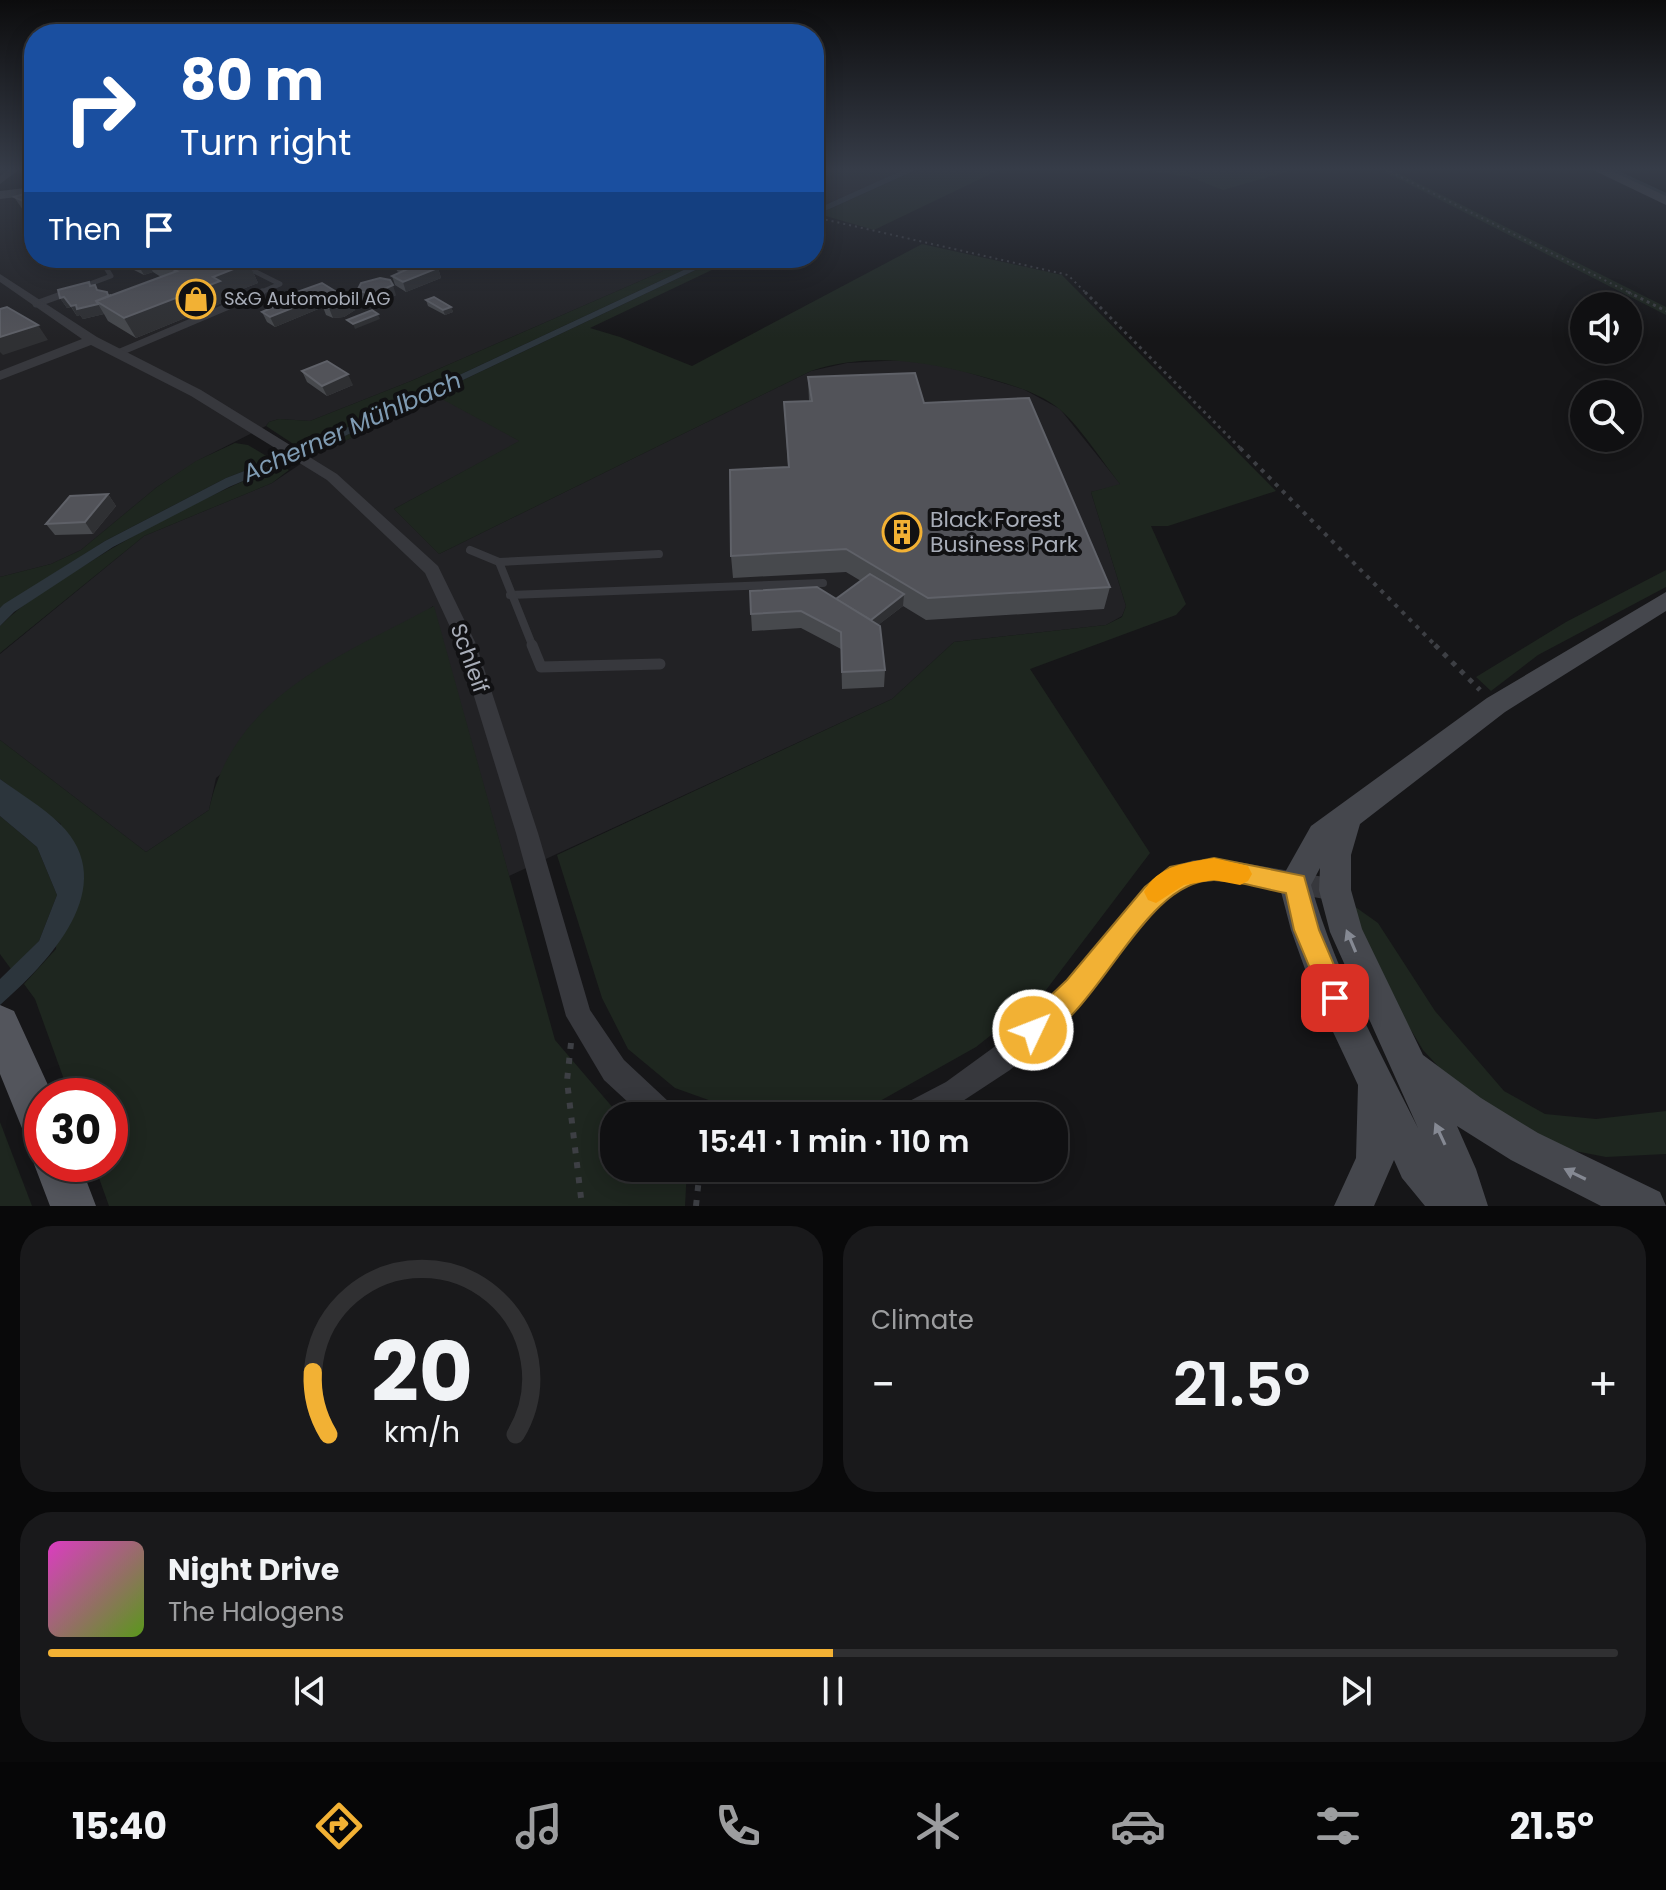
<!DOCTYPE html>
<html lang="en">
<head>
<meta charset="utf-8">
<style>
  body { margin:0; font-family:Poppins,sans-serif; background:#19191b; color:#f1f3f6; height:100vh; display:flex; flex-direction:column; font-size:30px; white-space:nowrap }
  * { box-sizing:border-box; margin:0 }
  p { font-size:26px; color:#9c9d9f }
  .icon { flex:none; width:44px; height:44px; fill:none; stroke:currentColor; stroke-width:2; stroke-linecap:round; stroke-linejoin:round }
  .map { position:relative; height:1206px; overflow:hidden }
  .panel { display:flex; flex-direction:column; gap:20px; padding:20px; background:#09090a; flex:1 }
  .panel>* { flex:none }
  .banner { position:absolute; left:24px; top:24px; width:800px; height:244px; border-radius:32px; box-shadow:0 4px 20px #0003,0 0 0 2px #303032; background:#1a4fa0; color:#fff; overflow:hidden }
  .buttons { position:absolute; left:1570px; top:292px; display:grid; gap:16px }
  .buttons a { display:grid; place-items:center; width:72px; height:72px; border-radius:50%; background:#101012; box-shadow:0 4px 20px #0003,0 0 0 2px #303032; font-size:40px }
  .speed { position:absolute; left:24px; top:1078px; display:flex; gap:16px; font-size:40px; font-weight:700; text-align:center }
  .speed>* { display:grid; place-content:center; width:104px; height:104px; border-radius:50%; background:#101012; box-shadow:0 4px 20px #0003,0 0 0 2px #303032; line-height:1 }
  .speed .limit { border:12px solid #d22; background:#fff; color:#111 }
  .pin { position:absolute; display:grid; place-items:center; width:68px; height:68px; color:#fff; margin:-34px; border-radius:16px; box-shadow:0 4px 12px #0006 }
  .me { position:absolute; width:88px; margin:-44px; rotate:47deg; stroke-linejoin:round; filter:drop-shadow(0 0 6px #0008) }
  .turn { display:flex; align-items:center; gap:28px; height:168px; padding:0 24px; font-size:36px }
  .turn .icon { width:104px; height:104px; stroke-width:2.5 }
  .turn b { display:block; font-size:56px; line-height:68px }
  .then { display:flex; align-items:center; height:76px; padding:0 24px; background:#0003; gap:16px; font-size:30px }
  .big { font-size:60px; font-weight:600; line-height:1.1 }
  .panel .card { flex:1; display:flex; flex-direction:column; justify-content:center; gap:12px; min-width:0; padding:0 28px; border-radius:32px; background:#19191b }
  .panel .dial { align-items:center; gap:0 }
  .dial svg { height:208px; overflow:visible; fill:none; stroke:#303032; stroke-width:7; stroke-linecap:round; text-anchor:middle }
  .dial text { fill:#f1f3f6; stroke:none }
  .song { display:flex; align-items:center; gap:24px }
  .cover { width:96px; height:96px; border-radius:12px; background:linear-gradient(135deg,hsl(310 70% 55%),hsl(90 70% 35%)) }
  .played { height:8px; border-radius:4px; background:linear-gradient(90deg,#f2b134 50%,#303032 50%) }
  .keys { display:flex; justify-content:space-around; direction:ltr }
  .heat { display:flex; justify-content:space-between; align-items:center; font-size:44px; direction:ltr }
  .panel .tiles { flex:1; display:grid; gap:20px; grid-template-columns:1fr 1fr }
  .card:last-child { grid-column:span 2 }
  .trip { position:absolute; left:600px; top:1102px; width:468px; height:80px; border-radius:32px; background:#101012; box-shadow:0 4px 20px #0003,0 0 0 2px #303032; font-weight:600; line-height:80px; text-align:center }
  .tab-bar { display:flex; height:128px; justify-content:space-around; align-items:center; background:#060607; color:#9c9d9f }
  .tab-bar .icon { width:56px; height:56px }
  .tab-bar .on { color:#f2b134 }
  .tab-bar b { font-size:36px; color:#f1f3f6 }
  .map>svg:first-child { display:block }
  .built { fill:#222225 }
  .green { fill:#1e261f }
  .water { fill:#2c353c }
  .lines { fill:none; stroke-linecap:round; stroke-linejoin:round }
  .stream { stroke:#2c353c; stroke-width:4 }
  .path-far4 { stroke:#3d3f44; stroke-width:2; stroke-dasharray:2 4; stroke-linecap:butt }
  .path-far3 { stroke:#3d3f44; stroke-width:3; stroke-dasharray:3 4; stroke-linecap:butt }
  .path-far2 { stroke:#3d3f44; stroke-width:4; stroke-dasharray:4 6; stroke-linecap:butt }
  .path-far1 { stroke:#3d3f44; stroke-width:5; stroke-dasharray:5 7; stroke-linecap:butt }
  .path { stroke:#3d3f44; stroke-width:6; stroke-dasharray:6 9; stroke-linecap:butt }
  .lane-far3 { stroke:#37383d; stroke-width:5 }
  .lane-far2 { stroke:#37383d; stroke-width:7 }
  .lane-far1 { stroke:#37383d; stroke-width:8 }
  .lane { stroke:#37383d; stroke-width:11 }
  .street { fill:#37383d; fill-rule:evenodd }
  .secondary { fill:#45474d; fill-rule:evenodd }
  .primary { fill:#53555c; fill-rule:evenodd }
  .wall { fill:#47494d }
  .shaded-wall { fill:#2f3033 }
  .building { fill:#525359; stroke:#5f6168; stroke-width:2 }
  .oneway { fill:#858993 }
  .route { fill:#f2b134; stroke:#9d7322; stroke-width:2 }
  .slow { fill:#f59e0b }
  .labels { text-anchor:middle; stroke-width:8; stroke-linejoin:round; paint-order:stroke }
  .far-poi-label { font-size:18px; fill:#a8adb8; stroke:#111113; text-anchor:start }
  .poi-label { font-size:22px; fill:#a8adb8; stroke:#111113; text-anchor:start }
  .street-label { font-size:22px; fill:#a8adb8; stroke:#111113 }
  .water-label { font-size:24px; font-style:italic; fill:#7f9bb3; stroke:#111113 }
</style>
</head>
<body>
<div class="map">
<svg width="1666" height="1206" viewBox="0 0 1666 1206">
  <rect width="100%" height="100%" fill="#161618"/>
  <g class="built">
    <polygon points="814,169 905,169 814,210"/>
    <polygon points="34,193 34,258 693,258 411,381 310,421 279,419 269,422 266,426 197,461 157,487 81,550 51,564 0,577 0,198"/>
    <polygon points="902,360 943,365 1023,389 1060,409 1121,485 1091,492 1126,606 1122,616 1106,625 954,642 892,699 509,876 433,606 216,778 209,810 146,852 0,740 0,654 144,536 272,483 314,455 440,397 520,441 394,509 439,554 811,371 847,363"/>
  </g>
  <g class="green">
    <polygon points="918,169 1001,169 874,230 819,214"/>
    <polygon points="1133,169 1297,169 1223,190 1190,177"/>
    <polygon points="1379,169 1390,169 1666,307 1666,315"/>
    <path d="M922,244L1062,275L1276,491L1168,526H1151L1186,604L1176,615L1030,669L1150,853L1043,994L976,1047L880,1101L841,1116H772L742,1112L675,1088L628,1049L602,998L557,855L892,699L954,642L1106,625L1122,617L1126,606L1091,492L1120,484C1104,464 1077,422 1058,408C1039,393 1014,386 991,379C932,362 871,351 811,371L439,554L394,509L519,441L440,398L314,455L309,453L721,258H737L590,328L620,337L692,366Z"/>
    <polygon points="638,258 670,258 680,264 693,258 709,258 301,449 266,426 269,422 279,419 310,421 411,381 663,271"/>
    <polygon points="235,443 248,445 273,460 226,478 105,541 0,608 0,577 51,564 81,550 157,487 196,461"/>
    <path d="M281,465L289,470L272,483L144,536L0,653V626C25,601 55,583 85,565C147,526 213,493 281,465Z"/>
    <polygon points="1666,570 1666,587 1538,655 1491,691 1476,677 1566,622"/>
    <path d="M434,606L555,1040L620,1116H614V1168H687L685,1206H109L94,1164H110V1096H70L35,999L24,984L56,949L61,824L0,779V740L146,852L209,810C233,696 341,656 434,606Z"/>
    <polygon points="0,816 37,847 57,895 39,941 11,969 0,954"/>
    <polygon points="1354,906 1378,923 1435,1011 1504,1091 1545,1114 1596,1119 1666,1111 1666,1154 1606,1157 1554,1147 1459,1089 1423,1050 1378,975 1359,927"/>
    <polygon points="0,1122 32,1206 0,1206"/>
  </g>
  <g class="water">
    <polygon points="905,169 918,169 814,216 814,210"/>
    <polygon points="709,258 721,258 309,453 229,487 113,547 14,612 0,626 0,608 4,604 105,541 226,478 301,449"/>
    <path d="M0,779C19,793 43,807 60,824C123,886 48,963 0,1005V979L39,941L57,895L37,847L0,816Z"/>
  </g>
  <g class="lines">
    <polyline class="stream" points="1610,169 1666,195"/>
    <g class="path-far4">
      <polyline points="1385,169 1632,294"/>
      <polyline points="814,217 1068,275 1087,294"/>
    </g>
    <g class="path-far3">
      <polyline points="1085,292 1242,450"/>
      <polyline points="1628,292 1666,311"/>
    </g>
    <polyline class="path-far2" points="1240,448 1437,647"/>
    <polyline class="path-far1" points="1435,645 1480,690"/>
    <g class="path">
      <polyline points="571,1043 567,1081 582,1206"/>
      <polyline points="696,1206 700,1168"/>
    </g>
    <g class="lane-far3">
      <polyline points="228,258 280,284 257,294"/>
      <polyline points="63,294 111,276 103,263 120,258"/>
    </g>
    <g class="lane-far2">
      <polyline points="36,304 69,292"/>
      <polyline points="118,353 262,292"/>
    </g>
    <g class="lane-far1">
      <polyline points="470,550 499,562"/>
      <polyline points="510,595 823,583"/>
      <polyline points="533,647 499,562 659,554"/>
    </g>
    <polyline class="lane" points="532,645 541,667 660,664"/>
    <g class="street">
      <polygon points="9,169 20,169 0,184 0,176"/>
      <polygon points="0,274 97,337 201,390 337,474 438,566 476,644 538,833 590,1010 624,1060 669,1102 678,1106 682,1116 643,1116 604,1080 566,1016 516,833 458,644 425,573 327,480 191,396 91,345 0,380 0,371 82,339 0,282"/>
      <polygon points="1194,860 1233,861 1335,879 1343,882 1347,890 1343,898 1335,901 1233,882 1213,881 1184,884 1148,917 1070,1016 1010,1070 940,1116 896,1116 900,1106 946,1082 1012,1034 1069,979 1144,887 1171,867"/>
    </g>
    <g class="secondary">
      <polygon points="1591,169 1607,169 1666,196 1666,205"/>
      <polygon points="34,187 34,195 0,199 0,191"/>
      <path d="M1666,592V611L1505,712L1360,824L1351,855V890L1362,929L1423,1055L1481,1098L1538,1133L1660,1192L1666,1206H1601L1511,1160L1457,1126L1476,1169L1488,1206H1425L1402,1178L1394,1160L1374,1206H1334L1356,1158L1358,1085L1310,983L1291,930L1279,884L1284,874L1311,826L1487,698ZM1320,868L1319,890L1330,932L1418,1128C1378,1048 1335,971 1311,885Z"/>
    </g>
    <g class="primary">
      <polygon points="0,1005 14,1011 53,1096 42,1096 42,1144 26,1138 0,1074"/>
      <polygon points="42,1148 42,1164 80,1164 96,1206 50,1206 34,1164"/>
    </g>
  </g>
  <g class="wall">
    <polygon points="34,191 34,215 23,210 14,197"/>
    <polygon points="124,258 238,258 249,263 258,283 227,295 229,300 136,338 108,321 104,314 83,319 80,315 77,316 71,307 67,308 60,298 92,286 98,290 107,292 110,296 161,277 153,272 144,275 130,268"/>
    <polygon points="322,258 367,258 343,268"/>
    <polygon points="393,261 438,268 441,278 406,292 395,285 392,276 400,273 397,271"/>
    <polygon points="335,291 338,297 355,310 344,317 333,318 326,315 323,307 275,327 267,322 262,312 288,301 286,296"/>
    <polygon points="357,291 396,295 376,304 361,301"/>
    <polygon points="426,300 451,307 453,312 445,315 428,306"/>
    <polygon points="302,371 353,385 327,396 307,382"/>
    <polygon points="808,377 924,403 1110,587 1104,609 926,620 903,606 878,625 885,670 884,687 842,689 841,649 801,628 752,631 751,614 836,599 861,581 846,572 733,578 731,556 788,467 784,402 809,401"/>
    <polygon points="108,494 116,506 93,534 55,535 46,524"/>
  </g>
  <g class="shaded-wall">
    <polygon points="134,258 145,258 153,272 144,275"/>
    <polygon points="340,258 367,258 343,268"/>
    <polygon points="249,263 258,283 227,295 229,300 136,338 124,318 213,277"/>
    <polygon points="438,268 441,278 406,292 403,282"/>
    <polygon points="393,285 396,295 376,304 373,294"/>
    <polygon points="335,291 339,301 322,305 323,307 275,327 270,317"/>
    <polygon points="64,297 71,307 67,308 60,298"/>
    <polygon points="351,300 355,310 344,317 333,318 329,308"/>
    <polygon points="98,304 104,314 83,319 80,315 77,316 71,306"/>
    <polygon points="451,307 453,312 445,315 443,310"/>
    <polygon points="378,314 380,319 355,329 353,324"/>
    <polygon points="38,325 48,340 3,355 0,352 0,337"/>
    <polygon points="348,374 353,385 327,396 322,386"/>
    <polygon points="108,494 116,506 93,534 85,522"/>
    <polygon points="904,594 903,606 865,635 866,624"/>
  </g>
  <g class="building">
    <polygon points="34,191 34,206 14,197"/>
    <polygon points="151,258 238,258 249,263 213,277 220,281 124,318 96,301 177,271"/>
    <polygon points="402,258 418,258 438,268 403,282 392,276 408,269 393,261"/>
    <polygon points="380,278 390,280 393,285 373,294 357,291 361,283"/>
    <polygon points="89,282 90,286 95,285 97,290 107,292 108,296 111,295 96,301 98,304 77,309 76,305 71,306 64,297 60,298 58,290"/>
    <polygon points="322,283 335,291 270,317 262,312 291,299 286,296"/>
    <polygon points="343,295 351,300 340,307 329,308 322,305 324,300"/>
    <polygon points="434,297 451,307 443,310 426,300"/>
    <polygon points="7,307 38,325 0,337 0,309"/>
    <polygon points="372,310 378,314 353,324 347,320"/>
    <polygon points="327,361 348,374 322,386 302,371"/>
    <polygon points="915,373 924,403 1029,398 1110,587 928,598 846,549 731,556 730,470 789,467 784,402 812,401 808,377"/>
    <polygon points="108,494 85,522 46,524 70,496"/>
    <polygon points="870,574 904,594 871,620 836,599"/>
    <polygon points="817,587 880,626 885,670 842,672 841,632 801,611 751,614 750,591"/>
  </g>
  <defs><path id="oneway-solid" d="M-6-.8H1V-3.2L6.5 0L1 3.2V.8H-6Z" transform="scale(2)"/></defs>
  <g class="oneway">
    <use href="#oneway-solid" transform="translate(1351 941) rotate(-113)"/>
    <use href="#oneway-solid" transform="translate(1440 1134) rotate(-115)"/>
    <use href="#oneway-solid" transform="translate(1575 1174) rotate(-154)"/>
  </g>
  <linearGradient id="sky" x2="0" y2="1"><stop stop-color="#0c0c0d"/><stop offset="0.5" stop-color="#363c48"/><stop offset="1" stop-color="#363c48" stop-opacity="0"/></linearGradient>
  <rect width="1666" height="338" fill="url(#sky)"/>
  <path class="route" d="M1214,858L1304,876L1319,930L1348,998L1344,1007L1335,1011L1326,1007L1294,930L1286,893C1263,889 1237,880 1214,880C1142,880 1100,1016 1033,1044L1024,1040L1020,1030L1024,1021L1067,980L1145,887L1170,867Z"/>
  <path class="slow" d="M1214,858L1248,866L1252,874L1248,881L1240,885L1214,880L1184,885L1156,903L1148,900L1144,892C1156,866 1188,862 1214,858Z"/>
  <defs>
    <symbol id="shop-ring" viewBox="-11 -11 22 22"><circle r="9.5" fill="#111113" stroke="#f2b134" stroke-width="1.5"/><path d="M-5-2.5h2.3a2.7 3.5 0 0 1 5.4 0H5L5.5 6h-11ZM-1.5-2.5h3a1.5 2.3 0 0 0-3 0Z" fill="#f2b134"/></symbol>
    <symbol id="building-ring" viewBox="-11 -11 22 22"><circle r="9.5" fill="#111113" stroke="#f2b134" stroke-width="1.5"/><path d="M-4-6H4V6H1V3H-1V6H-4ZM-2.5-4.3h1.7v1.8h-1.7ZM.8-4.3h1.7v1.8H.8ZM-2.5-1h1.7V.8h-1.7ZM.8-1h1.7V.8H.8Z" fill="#f2b134"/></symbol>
  </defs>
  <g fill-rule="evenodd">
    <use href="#shop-ring" x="174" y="277" width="44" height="44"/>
    <use href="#building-ring" x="880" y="510" width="44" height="44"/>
  </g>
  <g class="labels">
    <g class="far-poi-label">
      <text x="224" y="305">S&amp;G Automobil AG</text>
    </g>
    <g class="poi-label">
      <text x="930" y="527">Black Forest<tspan x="930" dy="25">Business Park</tspan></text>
    </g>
    <g class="street-label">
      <text transform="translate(470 658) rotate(70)" y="8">Schleif</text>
    </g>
    <g class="water-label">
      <text transform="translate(352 427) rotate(-24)" y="8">Acherner Mühlbach</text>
    </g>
  </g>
</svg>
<div class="buttons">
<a><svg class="icon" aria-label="sound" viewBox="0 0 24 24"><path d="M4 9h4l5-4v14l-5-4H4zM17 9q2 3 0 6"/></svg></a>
<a><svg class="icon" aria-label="search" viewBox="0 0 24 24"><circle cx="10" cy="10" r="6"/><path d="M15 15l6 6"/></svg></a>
</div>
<div class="speed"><div class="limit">30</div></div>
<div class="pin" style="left:1335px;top:998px;background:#d93025"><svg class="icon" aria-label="arrive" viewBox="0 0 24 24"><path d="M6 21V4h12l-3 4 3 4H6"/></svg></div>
<svg class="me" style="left:1033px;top:1030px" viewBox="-20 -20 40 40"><circle r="17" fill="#f2b134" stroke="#fff" stroke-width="3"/><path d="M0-11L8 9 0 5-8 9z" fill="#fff"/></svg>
<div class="trip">15:41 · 1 min · 110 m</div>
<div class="banner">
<div class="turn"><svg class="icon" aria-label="right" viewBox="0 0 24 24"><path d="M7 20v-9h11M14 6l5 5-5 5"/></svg><div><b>80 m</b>Turn right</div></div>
<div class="then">Then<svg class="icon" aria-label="arrive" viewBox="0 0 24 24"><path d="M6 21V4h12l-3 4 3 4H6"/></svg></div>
</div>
</div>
<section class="panel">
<div class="tiles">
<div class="card dial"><svg viewBox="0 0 100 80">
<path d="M14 69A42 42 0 1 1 86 69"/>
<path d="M14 69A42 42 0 0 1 8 45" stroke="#f2b134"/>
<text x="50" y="56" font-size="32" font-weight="700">20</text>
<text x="50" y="72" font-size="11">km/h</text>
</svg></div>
<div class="card"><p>Climate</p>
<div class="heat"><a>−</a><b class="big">21.5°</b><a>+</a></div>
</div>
<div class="card">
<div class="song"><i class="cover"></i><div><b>Night Drive</b><p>The Halogens</p></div></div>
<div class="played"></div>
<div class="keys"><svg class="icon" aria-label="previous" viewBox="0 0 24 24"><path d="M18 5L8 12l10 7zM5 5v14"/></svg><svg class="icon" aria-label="pause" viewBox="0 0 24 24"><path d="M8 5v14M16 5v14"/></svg><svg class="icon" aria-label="next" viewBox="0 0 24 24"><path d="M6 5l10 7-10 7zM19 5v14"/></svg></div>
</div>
</div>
</section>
<nav class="tab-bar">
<b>15:40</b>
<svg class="icon on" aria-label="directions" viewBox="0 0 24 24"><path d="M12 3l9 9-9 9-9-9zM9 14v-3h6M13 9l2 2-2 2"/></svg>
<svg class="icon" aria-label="music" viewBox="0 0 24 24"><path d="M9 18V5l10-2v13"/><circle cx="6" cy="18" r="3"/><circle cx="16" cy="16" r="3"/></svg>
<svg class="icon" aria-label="phone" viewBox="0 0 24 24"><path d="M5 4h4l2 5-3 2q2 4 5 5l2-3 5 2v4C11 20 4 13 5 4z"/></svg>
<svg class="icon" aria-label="climate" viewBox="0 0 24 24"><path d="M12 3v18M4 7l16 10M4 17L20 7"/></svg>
<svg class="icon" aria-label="car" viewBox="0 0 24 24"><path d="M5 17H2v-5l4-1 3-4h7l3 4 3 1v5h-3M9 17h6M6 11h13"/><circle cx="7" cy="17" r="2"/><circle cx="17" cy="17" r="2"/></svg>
<svg class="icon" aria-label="filters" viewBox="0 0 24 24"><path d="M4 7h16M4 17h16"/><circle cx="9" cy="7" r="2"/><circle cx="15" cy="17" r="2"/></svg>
<b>21.5°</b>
</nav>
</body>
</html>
